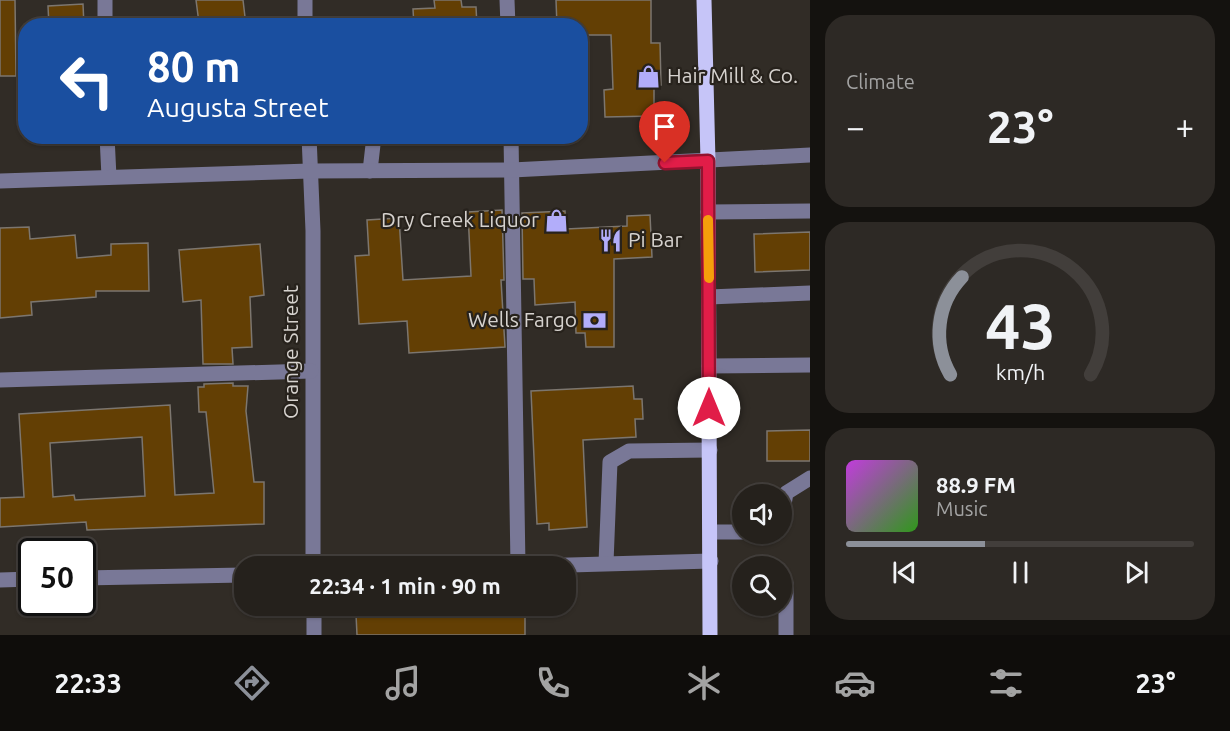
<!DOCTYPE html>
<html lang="en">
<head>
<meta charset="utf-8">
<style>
  body { margin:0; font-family:Ubuntu,sans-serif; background:#2d2925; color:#f1f3f6; height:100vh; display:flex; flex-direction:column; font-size:22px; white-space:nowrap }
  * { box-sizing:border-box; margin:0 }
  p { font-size:20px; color:#a3a3a3 }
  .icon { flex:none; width:33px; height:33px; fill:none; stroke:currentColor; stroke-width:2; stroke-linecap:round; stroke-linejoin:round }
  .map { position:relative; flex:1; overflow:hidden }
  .panel { display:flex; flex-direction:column; gap:15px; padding:15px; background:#14120f; width:420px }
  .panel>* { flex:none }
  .hud { position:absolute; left:18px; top:18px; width:570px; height:126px; border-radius:24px; box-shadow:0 2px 4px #0004,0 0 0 2px #423e3b; background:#1a4fa0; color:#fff; overflow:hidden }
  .buttons { position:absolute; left:732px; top:484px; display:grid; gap:12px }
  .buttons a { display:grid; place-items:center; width:60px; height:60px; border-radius:50%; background:#25211c; box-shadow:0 2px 4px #0004,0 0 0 2px #423e3b; font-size:30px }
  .speed { position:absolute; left:18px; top:538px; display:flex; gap:12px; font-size:30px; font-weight:700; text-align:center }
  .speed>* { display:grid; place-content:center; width:78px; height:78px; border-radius:50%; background:#25211c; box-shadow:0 2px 4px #0004,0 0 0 2px #423e3b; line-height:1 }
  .speed .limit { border:3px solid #111; border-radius:9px; background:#fff; color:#111 }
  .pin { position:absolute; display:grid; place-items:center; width:51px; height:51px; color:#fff; margin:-62px -26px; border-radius:50% 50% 50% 0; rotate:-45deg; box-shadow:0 0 6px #0007 }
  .pin .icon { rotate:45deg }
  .me { position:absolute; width:66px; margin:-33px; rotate:0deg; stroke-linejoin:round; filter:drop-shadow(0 0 4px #0008) }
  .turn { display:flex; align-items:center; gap:21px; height:126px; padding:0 30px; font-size:27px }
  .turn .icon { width:78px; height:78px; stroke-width:2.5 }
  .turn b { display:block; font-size:42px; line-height:51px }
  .big { font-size:45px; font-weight:600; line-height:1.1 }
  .panel .widget { flex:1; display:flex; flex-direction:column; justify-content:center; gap:9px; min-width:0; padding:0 21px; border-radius:24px; background:#2d2925 }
  .panel .dial { align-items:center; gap:0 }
  .dial svg { height:156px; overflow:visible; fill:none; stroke:#423e3b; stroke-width:7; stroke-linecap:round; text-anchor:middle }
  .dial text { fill:#f1f3f6; stroke:none }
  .song { display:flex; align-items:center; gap:18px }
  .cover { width:72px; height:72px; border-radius:9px; background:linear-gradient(135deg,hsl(290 70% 55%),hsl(110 70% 35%)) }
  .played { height:6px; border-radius:3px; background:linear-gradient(90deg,#8c9099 40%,#423e3b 40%) }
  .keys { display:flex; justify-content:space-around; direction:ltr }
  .heat { display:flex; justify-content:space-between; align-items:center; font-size:33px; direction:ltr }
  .trip { position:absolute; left:234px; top:556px; width:342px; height:60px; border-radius:24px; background:#25211c; box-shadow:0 2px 4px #0004,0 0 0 2px #423e3b; font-weight:600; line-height:60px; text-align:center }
  .tab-bar { display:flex; height:96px; justify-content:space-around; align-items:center; background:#0f0d0b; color:#a3a3a3 }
  .tab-bar .icon { width:42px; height:42px }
  .tab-bar .selected { color:#8c9099 }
  .tab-bar b { font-size:27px; color:#f1f3f6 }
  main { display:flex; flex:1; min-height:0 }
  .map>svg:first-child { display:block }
  .building { fill:#633f04; stroke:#7c766f; stroke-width:1.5; fill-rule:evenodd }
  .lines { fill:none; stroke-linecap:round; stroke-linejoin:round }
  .minor { stroke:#797897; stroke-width:15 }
  .major { stroke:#c6c5f8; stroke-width:15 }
  .route-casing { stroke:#92132f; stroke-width:15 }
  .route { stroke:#e11d48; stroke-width:10 }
  .slow { stroke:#f59e0b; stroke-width:10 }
  .labels { text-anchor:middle; stroke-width:4.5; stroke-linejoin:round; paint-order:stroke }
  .poi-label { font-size:21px; fill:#d6d2ce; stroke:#27221c; text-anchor:start }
  .street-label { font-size:21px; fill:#d6d2ce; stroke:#27221c }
</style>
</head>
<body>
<main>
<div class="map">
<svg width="810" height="635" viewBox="0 0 810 635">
  <rect width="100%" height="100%" fill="#312c26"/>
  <g class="building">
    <polygon points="0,0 15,0 16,76 0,76"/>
    <polygon points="196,0 243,0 245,17 199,23"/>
    <polygon points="434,0 461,0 462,7 476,7 477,26 414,26 413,9 435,8"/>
    <polygon points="556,0 651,0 651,43 660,43 661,85 654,85 654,116 605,117 604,90 613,89 611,35 580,35 580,26 557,26"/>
    <polygon points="83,4 84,26 49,26 48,6"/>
    <polygon points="502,210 504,280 501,280 505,347 409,353 407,321 359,324 355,256 369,255 367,220 399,218 403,280 471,276 468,212"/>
    <polygon points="565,211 566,229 627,226 627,216 650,215 652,257 614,259 614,347 586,347 585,333 576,333 575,302 535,305 534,279 523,279 522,213"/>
    <polygon points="29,227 30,239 75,235 77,258 111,255 111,244 148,243 149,291 96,291 96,297 31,302 32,315 0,318 0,228"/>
    <polygon points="810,232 810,270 755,272 754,234"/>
    <polygon points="260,244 264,295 250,297 252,347 232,348 233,364 203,364 201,300 183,302 179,250"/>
    <path d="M233,383V386H248L246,411L254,482H264V524L87,530L86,522L0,527V498L24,497L19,414L170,405L175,495L214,493L206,412H199L198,387H204V384ZM142,437L145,496L75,500L74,495L53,497L50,443Z"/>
    <polygon points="633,386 634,399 642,399 643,419 635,419 636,437 583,440 587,527 549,530 549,523 537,524 531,391"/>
    <polygon points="810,430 810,461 767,461 767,431"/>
    <polygon points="426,613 426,617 525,615 525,635 357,635 356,614"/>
  </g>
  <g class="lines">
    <g class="minor">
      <polyline points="305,0 305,26"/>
      <polyline points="507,0 508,26"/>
      <polyline points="105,26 105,0"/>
      <polyline points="107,136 109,177"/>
      <polyline points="309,136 313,231 313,567"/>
      <polyline points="511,136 518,566"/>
      <polyline points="370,171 374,136"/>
      <polyline points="0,181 310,171 512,170 810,155"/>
      <polyline points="708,212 810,211"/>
      <polyline points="709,297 810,293"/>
      <polyline points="709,366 810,365"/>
      <polyline points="0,380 311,371"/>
      <polyline points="782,516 786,493 810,478"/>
      <polyline points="711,532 742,532"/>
      <polyline points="606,563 610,462 629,451 710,450"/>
      <polyline points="498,567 711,561"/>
      <polyline points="82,578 244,575"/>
      <polyline points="0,580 32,579"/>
      <polyline points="314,606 314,635"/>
      <polyline points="786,635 786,583"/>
    </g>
    <polyline class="major" points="704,0 708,161 710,635"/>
  </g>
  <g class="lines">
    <defs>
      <polyline id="route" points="665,163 708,161 709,408"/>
    </defs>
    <use href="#route" class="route-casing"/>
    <use href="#route" class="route"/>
    <polyline class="slow" points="708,220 709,278"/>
  </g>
  <defs>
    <symbol id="shop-bare" viewBox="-9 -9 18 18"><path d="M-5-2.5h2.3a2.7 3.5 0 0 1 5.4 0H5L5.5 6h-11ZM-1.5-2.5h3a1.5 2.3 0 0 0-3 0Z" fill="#b2adfa" stroke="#27221c" stroke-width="2.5" paint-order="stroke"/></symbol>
    <symbol id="restaurant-bare" viewBox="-9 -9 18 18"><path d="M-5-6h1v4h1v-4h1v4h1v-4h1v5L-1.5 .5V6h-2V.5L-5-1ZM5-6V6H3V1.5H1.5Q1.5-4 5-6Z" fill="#b2adfa" stroke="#27221c" stroke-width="2.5" paint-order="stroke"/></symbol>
    <symbol id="bank-bare" viewBox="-9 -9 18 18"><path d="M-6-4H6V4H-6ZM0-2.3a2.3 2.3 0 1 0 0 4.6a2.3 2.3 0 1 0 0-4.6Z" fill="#b2adfa" stroke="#27221c" stroke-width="2.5" paint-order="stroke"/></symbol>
  </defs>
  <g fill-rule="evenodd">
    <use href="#shop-bare" x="632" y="60" width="33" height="33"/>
    <use href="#shop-bare" x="540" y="204" width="33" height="33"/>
    <use href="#restaurant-bare" x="594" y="224" width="33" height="33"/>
    <use href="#bank-bare" x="578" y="304" width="33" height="33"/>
  </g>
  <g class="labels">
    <g class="poi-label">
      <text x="667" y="83">Hair Mill &amp; Co.</text>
      <text x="539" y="227" text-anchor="end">Dry Creek Liquor</text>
      <text x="628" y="247">Pi Bar</text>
      <text x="577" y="327" text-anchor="end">Wells Fargo</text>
    </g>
    <g class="street-label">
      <text transform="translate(291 352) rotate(-90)" y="7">Orange Street</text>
    </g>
  </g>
</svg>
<div class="buttons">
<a><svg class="icon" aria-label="sound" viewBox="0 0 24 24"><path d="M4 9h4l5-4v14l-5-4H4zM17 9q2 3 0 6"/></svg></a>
<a><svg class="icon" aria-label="search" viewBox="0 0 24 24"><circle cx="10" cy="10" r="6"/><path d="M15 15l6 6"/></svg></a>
</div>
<div class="speed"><div class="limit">50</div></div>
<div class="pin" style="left:665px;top:163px;background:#d93025"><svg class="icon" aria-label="arrive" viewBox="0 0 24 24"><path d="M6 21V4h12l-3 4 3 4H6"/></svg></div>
<svg class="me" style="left:709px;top:408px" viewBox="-20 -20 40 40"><circle r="19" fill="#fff"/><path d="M0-13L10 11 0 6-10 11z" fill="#e11d48"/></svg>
<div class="trip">22:34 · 1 min · 90 m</div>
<div class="hud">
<div class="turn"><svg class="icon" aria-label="left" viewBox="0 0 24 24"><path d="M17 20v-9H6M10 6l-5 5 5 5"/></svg><div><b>80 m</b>Augusta Street</div></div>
</div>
</div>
<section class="panel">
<div class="widget"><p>Climate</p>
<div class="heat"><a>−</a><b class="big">23°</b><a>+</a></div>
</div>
<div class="widget dial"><svg viewBox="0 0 100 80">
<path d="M14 69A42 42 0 1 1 86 69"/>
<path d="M14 69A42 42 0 0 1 20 19" stroke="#8c9099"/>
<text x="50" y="56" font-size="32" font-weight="700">43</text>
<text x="50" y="72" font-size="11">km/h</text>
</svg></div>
<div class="widget">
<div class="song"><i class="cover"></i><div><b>88.9 FM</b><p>Music</p></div></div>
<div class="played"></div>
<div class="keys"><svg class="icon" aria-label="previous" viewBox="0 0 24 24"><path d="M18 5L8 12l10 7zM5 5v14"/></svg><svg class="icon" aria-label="pause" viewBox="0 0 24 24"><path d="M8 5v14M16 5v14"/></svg><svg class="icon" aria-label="next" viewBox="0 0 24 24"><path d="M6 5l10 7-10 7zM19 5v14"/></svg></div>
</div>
</section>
</main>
<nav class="tab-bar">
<b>22:33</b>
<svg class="icon selected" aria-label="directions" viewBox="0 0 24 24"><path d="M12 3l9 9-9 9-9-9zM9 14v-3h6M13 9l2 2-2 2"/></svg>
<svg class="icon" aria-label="music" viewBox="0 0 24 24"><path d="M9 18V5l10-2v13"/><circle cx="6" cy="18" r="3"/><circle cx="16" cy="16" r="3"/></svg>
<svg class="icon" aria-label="phone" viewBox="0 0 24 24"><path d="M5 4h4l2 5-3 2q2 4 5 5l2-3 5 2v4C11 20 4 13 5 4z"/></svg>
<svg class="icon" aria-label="climate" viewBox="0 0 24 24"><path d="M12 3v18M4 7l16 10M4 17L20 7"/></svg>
<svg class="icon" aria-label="car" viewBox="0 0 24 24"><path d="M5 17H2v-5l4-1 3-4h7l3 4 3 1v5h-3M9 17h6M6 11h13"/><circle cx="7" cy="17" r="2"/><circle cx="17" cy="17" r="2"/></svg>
<svg class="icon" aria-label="filters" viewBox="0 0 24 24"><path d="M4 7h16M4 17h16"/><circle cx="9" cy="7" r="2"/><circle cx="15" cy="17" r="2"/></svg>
<b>23°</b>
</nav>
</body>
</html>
